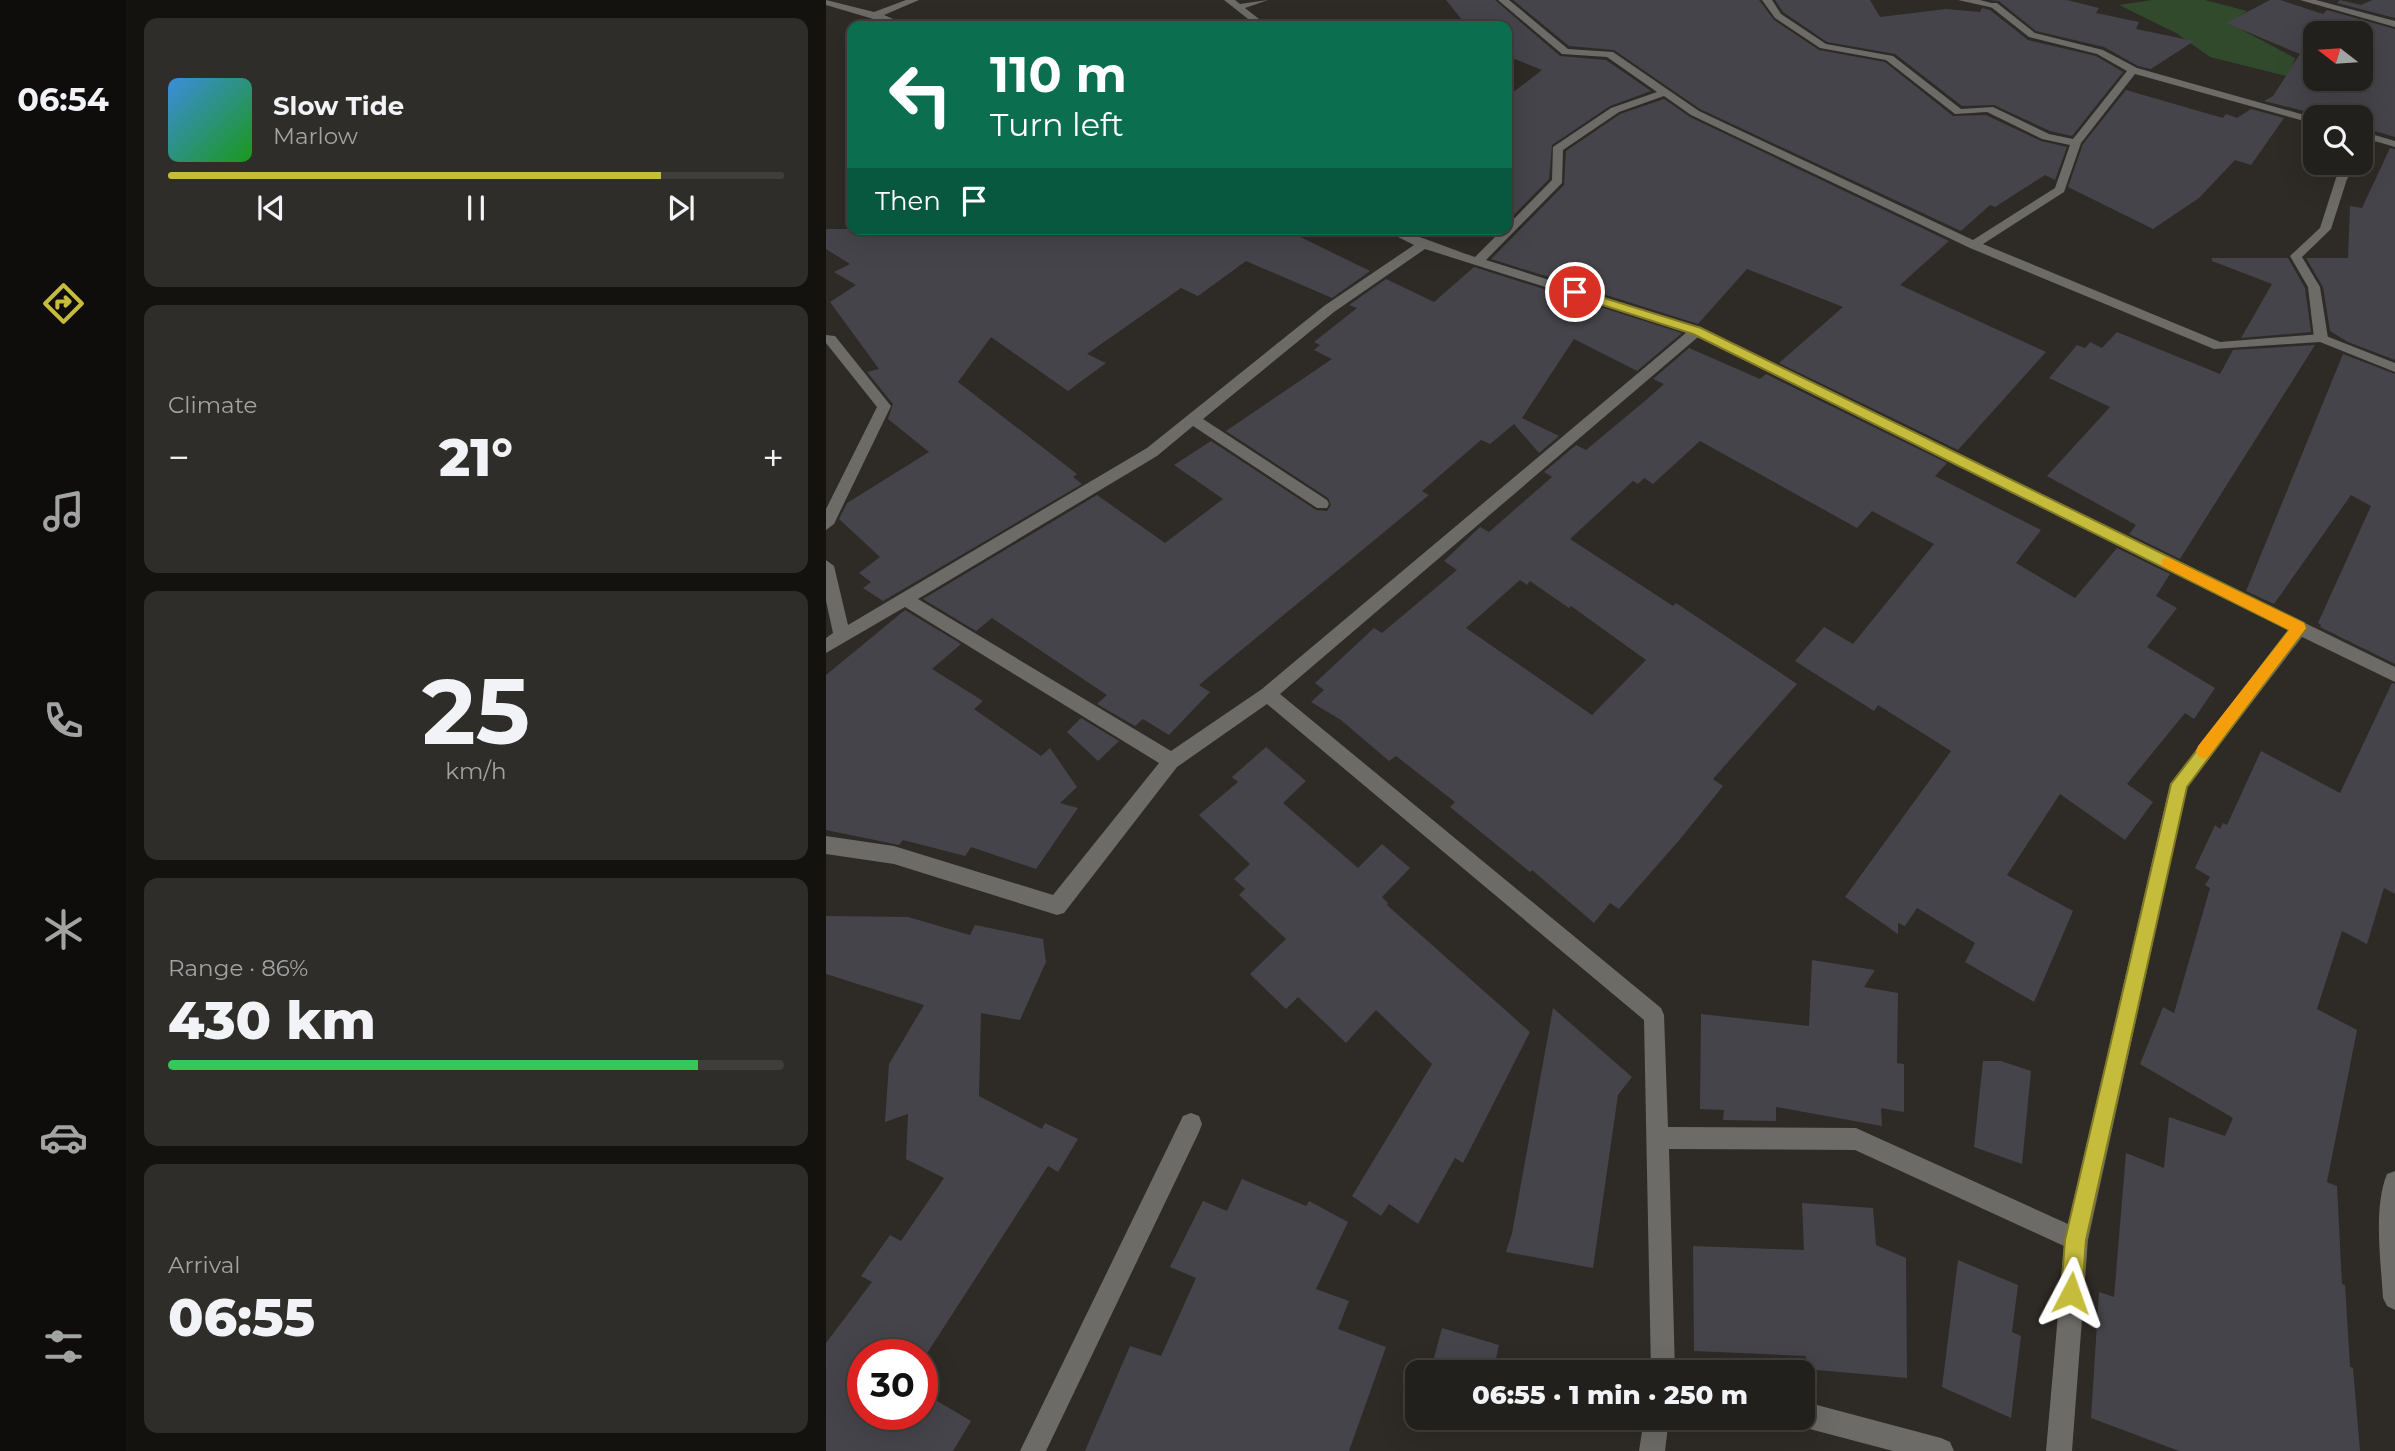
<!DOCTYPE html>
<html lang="en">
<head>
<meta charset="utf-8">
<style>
  body { margin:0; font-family:Montserrat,sans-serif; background:#2e2d29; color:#f1f3f6; height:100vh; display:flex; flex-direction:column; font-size:26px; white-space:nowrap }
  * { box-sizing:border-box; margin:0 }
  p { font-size:23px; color:#a2a3a3 }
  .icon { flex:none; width:38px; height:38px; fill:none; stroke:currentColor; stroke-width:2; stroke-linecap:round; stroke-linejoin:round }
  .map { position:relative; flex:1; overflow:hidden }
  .sheet { display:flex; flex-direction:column; gap:18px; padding:18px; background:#13120f; width:700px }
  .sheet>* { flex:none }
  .banner { position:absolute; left:21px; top:21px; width:665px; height:214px; border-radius:14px; box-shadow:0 7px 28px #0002,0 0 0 2px #3f3e3b; background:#0b6e4f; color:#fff; overflow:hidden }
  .needle { width:46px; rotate:287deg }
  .buttons { position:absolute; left:1477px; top:21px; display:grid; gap:14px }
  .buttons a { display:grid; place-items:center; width:70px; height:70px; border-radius:14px; background:#22201c; box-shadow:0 7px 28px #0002,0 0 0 2px #3f3e3b; font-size:35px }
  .speed { position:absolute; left:21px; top:1339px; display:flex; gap:14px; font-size:35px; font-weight:700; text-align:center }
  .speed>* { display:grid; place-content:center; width:91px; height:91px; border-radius:50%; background:#22201c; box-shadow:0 7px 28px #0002,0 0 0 2px #3f3e3b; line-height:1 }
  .speed .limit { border:10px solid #d22; background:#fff; color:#111 }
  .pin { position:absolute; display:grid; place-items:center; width:60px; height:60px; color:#fff; margin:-30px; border:4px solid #fff; border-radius:50%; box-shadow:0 2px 7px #0007 }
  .me { position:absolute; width:77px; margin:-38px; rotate:4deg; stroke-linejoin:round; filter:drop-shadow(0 0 5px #0008) }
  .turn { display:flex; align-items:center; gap:24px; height:147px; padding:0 28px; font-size:32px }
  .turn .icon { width:91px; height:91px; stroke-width:2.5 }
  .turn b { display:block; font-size:49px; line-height:60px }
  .then { display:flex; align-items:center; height:66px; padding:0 28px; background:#0003; gap:14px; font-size:26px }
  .big { font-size:52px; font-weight:800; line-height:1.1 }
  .sheet .tile { flex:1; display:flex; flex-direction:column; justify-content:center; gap:10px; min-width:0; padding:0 24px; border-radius:14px; background:#2e2d29 }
  .sheet .dial { align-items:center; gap:0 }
  .dial b { font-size:91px; line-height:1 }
  .song { display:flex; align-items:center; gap:21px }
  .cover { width:84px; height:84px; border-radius:10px; background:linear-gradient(135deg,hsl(210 70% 55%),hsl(120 70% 35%)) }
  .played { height:7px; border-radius:4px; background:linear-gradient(90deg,#c6bc3c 80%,#3f3e3b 80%) }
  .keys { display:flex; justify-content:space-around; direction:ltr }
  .heat { display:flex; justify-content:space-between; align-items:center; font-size:38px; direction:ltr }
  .charge { height:10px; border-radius:5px; background:linear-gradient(90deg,#34c759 86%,#3f3e3b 0) }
  .trip { position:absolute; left:579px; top:1360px; width:410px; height:70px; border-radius:14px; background:#22201c; box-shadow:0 7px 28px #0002,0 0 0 2px #3f3e3b; font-weight:800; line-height:70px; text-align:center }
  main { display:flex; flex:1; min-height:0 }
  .dock { display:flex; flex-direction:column; width:126px; justify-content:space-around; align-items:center; background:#0e0d0b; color:#a2a3a3 }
  .dock .icon { width:49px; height:49px }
  .dock .on { color:#c6bc3c }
  .dock b { font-size:32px; color:#f1f3f6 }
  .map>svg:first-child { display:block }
  .green { fill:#314a2c }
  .building { fill:#45444a; fill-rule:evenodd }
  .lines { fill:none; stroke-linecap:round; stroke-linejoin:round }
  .lane { fill:#6c6b68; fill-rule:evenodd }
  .street { fill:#6c6b68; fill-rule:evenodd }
  .route { fill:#c6bc3c; stroke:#817a27; stroke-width:2 }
  .slow { fill:#f59e0b }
</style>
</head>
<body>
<main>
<nav class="dock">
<b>06:54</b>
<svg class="icon on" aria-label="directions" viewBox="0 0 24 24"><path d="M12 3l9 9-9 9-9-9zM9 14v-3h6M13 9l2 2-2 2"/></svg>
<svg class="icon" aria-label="music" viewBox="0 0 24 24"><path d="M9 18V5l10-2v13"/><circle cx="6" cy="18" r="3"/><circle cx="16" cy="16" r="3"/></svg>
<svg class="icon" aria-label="phone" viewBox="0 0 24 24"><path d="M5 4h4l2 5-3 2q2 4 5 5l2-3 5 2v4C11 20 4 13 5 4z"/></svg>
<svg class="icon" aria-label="climate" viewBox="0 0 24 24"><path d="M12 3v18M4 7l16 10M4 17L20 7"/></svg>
<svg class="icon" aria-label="car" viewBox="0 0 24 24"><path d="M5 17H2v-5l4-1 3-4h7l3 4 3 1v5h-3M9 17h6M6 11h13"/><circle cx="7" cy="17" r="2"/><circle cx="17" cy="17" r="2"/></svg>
<svg class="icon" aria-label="filters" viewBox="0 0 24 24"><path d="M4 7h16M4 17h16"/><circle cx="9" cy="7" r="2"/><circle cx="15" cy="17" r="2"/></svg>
</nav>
<section class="sheet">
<div class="tile">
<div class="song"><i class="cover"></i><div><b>Slow Tide</b><p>Marlow</p></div></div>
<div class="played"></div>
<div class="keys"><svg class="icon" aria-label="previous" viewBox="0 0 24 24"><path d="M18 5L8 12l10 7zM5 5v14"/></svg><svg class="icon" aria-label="pause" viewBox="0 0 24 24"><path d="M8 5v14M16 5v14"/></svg><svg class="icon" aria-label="next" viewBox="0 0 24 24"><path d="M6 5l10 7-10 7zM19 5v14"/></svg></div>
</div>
<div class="tile"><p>Climate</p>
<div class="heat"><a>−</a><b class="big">21°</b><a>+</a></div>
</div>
<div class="tile dial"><b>25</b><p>km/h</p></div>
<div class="tile"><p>Range · 86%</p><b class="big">430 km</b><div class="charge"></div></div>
<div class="tile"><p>Arrival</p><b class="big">06:55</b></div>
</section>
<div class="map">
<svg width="1569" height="1451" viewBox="0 0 1569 1451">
  <rect width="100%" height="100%" fill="#2e2a26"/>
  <polygon class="green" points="1326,0 1379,0 1421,11 1403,23 1469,58 1464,77 1384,57 1350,33 1293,5"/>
  <g class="building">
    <polygon points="620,0 669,0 734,56 780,60 825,91 784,106 726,145 723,179 681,222 681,97 716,70 681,56 681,26 641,26"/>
    <polygon points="687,0 933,0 948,20 993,50 1059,62 1127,116 1160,115 1215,141 1241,147 1229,180 1219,175 1169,207 1164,205 1135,231 874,109 788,50 743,46"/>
    <polygon points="949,0 1044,0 1054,17 1120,9 1154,12 1156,8 1164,10 1202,40 1270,56 1297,72 1246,136 1224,131 1168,105 1136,106 1069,54 1001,42 957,12"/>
    <polygon points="1164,0 1241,0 1273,8 1270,13 1313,22 1310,29 1368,41 1325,69 1312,66 1278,47 1210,31 1173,1"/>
    <path d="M1444,0H1454L1497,14L1501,10L1569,29V137L1535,127V117H1515L1506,107L1494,115L1438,101L1447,96L1474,54L1400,23ZM1489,33H1535V79H1489Z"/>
    <polygon points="1514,0 1535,5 1546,0 1569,0 1569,18 1511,3"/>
    <polygon points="1300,90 1397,118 1400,114 1411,118 1425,109 1458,118 1425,165 1409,160 1373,198 1327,229 1242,187 1257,144"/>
    <polygon points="838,99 864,117 1123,241 1074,285 1220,352 1132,450 953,363 1017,307 921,269 872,324 665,259 738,185 740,151 794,114"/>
    <polygon points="1564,148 1569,149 1569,360 1522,342 1504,331 1497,287 1480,258 1522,258 1524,206 1536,208"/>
    <polygon points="0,229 458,229 544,271 506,298 420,261 372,296 355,288 261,354 280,363 242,391 165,337 132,382 251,474 247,477 256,484 57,601 37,588 45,582 33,573 54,557 13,519 21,503 103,452 62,419 67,404 41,372 53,369 4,302 30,285 8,272 24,264 0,249"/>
    <polygon points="1386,258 1462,258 1479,288 1485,332 1415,338 1446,284 1386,261"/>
    <polygon points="648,267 856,333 811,371 748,339 696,418 733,436 713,453 688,424 664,444 655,440 596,491 603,495 373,685 384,692 343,735 317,719 309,726 271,704 281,695 166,618 150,631 97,599 271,495 339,543 397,499 348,465 385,441 490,510 501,511 505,505 502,498 400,431 506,359 488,350 494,345 488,342 531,308 523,305 560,279 608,302"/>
    <polygon points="1291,332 1394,374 1407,350 1489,345 1354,559 1303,534 1310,525 1221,476 1284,407 1223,378 1251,345 1259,348 1264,342 1276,348"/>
    <path d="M863,348L934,379L940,374L1121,463L1109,476L1215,530L1190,563L1249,598L1291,548L1344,574L1330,596L1351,608L1321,647L1389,688L1368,719L1359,713L1301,784L1327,802L1299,840L1234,794L1181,875L1247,911L1208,1002L1139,962L1149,943L1091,908L1079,926L1072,923V934L1019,897L1125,751L1052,705L1048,711L969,661L998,627L1027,644L1108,544L1046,511L1031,528L874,441L827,484L818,478L812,484L807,481L744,539L847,606L850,603L971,684L887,779L897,786L855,838L793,909L784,903L768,923L706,870L704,872L624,807L629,802L570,756L563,761L515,720L485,702L498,690L489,683L548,628L556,633L631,570L618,561L654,527L663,532L726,477L718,472L750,445L760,450L820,400L838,384L827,379ZM694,580L701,585L704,581L743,608L745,606L820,660L766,715L640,628Z"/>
    <polygon points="1517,354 1569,374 1569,664 1494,627 1495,625 1492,623 1545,506 1525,495 1448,604 1420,591"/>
    <polygon points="79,610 135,644 106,669 157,701 148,709 215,756 224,748 251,787 234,803 252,808 210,869 145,847 139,856 77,840 73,845 0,830 0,675"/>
    <polygon points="1566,683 1569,684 1569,894 1558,888 1541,944 1516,931 1491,1009 1531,1030 1501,1182 1511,1186 1516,1284 1519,1285 1524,1367 1527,1368 1534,1451 1353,1451 1265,1418 1273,1292 1288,1297 1300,1153 1338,1168 1343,1117 1399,1136 1407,1118 1314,1064 1337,1007 1348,1013 1384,888 1379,885 1384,877 1369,868 1389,825 1394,829 1397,823 1401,825 1435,751 1514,793"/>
    <polygon points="255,718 293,741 272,761 241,732"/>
    <polygon points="440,747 480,781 457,803 532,868 556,844 584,868 556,897 562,903 561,905 704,1032 637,1163 629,1158 592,1224 563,1204 555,1216 526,1196 606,1064 550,1010 520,1043 472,997 460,1009 424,974 460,939 413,895 419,889 408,879 424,864 373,815 412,782 406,777"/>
    <polygon points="0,916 82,917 144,935 149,925 217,939 220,962 194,1020 155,1013 153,1096 216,1129 219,1123 252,1139 232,1172 222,1166 96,1361 96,1354 37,1354 37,1414 96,1414 96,1392 145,1421 127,1451 0,1451 0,1343 46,1282 35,1276 64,1235 75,1241 118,1178 80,1159 82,1114 59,1122 63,1064 98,1005 0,974"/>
    <polygon points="986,960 1049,970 1038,987 1072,993 1071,1063 1078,1064 1078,1112 1055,1108 1056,1126 950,1107 950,1121 897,1120 898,1110 874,1109 875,1014 983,1026"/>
    <polygon points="727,1008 806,1077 792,1095 767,1268 680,1252 686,1233"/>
    <polygon points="1157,1061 1175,1061 1205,1071 1196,1164 1148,1147"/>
    <polygon points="416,1179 480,1206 483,1201 522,1222 490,1289 523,1301 512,1329 560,1347 523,1451 259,1451 304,1346 335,1356 370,1278 344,1267 377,1201 401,1211"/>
    <polygon points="976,1203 1047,1208 1050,1245 1080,1258 1081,1378 980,1369 980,1356 868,1351 867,1246 978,1250"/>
    <polygon points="1132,1260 1192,1285 1186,1332 1195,1336 1185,1418 1116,1387"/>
    <polygon points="616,1328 673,1345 667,1372 612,1372 605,1369"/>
  </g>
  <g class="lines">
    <g class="lane">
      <polygon points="1132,0 1154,0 1173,5 1168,8"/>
      <polygon points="1543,136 1552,138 1539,156 1535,157 1535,147"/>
      <polygon points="1522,163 1534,163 1521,179 1505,229 1476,257 1494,287 1502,338 1495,342 1488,338 1482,287 1464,256 1494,228 1510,178"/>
    </g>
    <g class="street">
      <polygon points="0,0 48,12 80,0 93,0 58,15 84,26 71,26 0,5"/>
      <polygon points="398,0 409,0 414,4 442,0 419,8 442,26 431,26"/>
      <path d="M672,0H683L742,49L787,52L873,111L1147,240L1229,188L1244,145L1216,139L1161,112L1129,114L1060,60L994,48L949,18L936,0H946L955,14L1000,44L1067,56L1135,109L1167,107L1223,134L1247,139L1301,71L1271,54L1203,37L1165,7V3H1171L1209,33L1277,50L1311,68L1489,118V124L1309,74L1255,143L1238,192L1157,244L1394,342L1495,334L1569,363V372L1494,342L1388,349L1144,248L865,115L838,96L793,112L737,150L736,183L660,260L876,328L1569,667V682L1476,637L1361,787L1262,1240L1246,1451H1220L1238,1246L1029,1150L843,1149L849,1372H825L818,1020L441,704L351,767L238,913L231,915L68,864L0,854V836L68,846L227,895L333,763L79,607L0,653V638L7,633L0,601V560L8,566L22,625L321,448L498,306L588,245L556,229C580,229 624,249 649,257L677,229H681V226L726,180L727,147L785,108L831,92L781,57L736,54ZM599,249L861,332L436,689L345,751L92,599L331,456L367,426L491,508H501L503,504L501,500L377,419L508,312ZM872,337L1462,630L1344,784L1242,1224L1030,1128L842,1127L838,1015L835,1008L454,694Z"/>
      <polygon points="1474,0 1490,0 1569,21 1569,27"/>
      <polygon points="1535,131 1569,141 1569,147 1535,137"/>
      <polygon points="0,335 9,336 65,406 8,524 0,530 0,509 51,407 0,343"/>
      <polygon points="365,1113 373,1116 376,1124 373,1132 220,1451 194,1451 357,1116"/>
      <path d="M1569,1171V1310L1561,1306L1557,1298C1555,1262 1547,1208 1561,1174Z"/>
      <polygon points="976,1401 1115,1438 1124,1442 1128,1451 1067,1451 976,1427 967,1423 965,1418 976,1418"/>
      <polygon points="818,1418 843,1418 839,1451 813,1451"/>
    </g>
  </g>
  <polygon class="route" points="749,289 875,328 1478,623 1480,628 1361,787 1260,1240 1256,1293 1253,1300 1245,1303 1238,1300 1235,1293 1239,1240 1345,784 1463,630 867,334 745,295 744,292"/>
  <polygon class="slow" points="1341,557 1478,623 1480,628 1383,756 1378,759 1372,756 1370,751 1372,746 1463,630 1336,566 1336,559"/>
</svg>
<div class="buttons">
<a><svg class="needle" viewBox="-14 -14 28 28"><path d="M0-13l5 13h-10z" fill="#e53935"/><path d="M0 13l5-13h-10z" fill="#a2a3a3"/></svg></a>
<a><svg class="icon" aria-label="search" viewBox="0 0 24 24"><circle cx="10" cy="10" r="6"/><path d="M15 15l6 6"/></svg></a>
</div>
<div class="speed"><div class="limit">30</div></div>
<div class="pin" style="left:749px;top:292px;background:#d93025"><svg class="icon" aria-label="arrive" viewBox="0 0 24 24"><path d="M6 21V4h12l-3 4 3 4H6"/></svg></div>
<svg class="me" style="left:1245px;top:1293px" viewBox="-20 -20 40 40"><path d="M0-17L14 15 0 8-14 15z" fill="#c6bc3c" stroke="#fff" stroke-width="4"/></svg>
<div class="trip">06:55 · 1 min · 250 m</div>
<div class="banner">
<div class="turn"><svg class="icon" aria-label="left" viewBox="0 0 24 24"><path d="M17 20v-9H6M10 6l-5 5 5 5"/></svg><div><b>110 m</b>Turn left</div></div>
<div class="then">Then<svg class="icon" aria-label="arrive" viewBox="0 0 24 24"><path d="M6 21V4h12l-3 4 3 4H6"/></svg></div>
</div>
</div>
</main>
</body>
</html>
